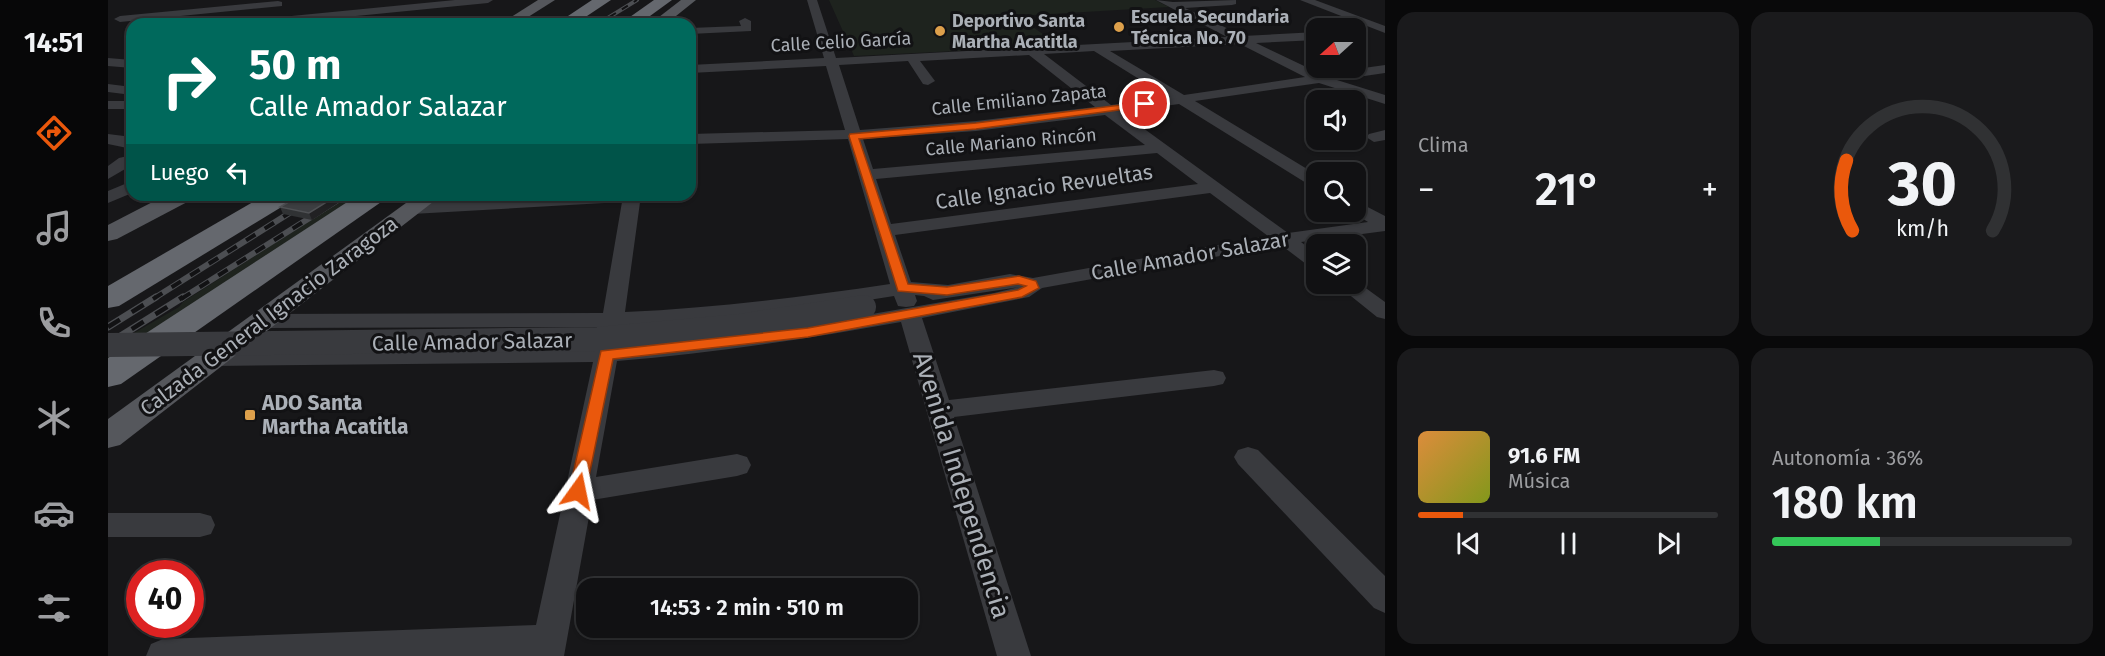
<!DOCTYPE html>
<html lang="es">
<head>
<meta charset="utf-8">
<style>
  body { margin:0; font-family:"Fira Sans",sans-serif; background:#1a1a1c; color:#f1f3f6; height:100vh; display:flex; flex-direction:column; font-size:22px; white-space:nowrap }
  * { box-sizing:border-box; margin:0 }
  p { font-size:20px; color:#9c9da0 }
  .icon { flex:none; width:33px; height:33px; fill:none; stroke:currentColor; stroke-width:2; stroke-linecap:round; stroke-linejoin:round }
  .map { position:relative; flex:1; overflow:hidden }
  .sheet { display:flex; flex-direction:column; gap:12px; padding:12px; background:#09090a; width:720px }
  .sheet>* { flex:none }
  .guide { position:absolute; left:18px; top:18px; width:570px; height:183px; border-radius:18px; box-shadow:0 2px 4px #0004,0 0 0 2px #303133; background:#00695c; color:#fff; overflow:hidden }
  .needle { width:39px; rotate:249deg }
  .fabs { position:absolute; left:1198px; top:18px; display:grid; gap:12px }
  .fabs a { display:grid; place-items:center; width:60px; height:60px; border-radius:12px; background:#111113; box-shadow:0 2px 4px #0004,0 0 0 2px #303133; font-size:30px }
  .speed { position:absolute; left:18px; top:560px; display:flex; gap:12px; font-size:30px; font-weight:700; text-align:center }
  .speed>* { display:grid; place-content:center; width:78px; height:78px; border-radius:50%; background:#111113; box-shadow:0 2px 4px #0004,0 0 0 2px #303133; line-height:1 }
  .speed .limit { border:9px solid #d22; background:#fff; color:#111 }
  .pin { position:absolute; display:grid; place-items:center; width:51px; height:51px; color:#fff; margin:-26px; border:3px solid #fff; border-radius:50%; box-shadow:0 2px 6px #0007 }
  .me { position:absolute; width:66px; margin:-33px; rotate:12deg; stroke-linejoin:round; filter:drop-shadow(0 0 4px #0008) }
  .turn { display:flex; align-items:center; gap:21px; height:126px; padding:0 24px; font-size:27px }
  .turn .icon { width:78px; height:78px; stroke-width:2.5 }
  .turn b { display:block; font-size:42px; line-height:51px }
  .then { display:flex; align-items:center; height:57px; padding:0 24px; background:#0003; gap:12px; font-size:22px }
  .big { font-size:45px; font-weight:600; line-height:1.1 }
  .sheet .widget { flex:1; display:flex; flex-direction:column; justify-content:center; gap:9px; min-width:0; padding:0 21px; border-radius:18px; background:#1a1a1c }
  .sheet .dial { align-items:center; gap:0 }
  .dial svg { height:156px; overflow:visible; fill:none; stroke:#303133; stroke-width:7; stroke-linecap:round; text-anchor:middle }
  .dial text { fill:#f1f3f6; stroke:none }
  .song { display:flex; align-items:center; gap:18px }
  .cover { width:72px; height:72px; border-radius:9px; background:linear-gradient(135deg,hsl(30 70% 55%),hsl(70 70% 35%)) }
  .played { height:6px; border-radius:3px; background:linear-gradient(90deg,#ea580c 15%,#303133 15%) }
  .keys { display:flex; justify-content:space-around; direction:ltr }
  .heat { display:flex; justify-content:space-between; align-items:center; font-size:33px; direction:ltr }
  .charge { height:9px; border-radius:4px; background:linear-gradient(90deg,#34c759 36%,#303133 0) }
  .sheet .tiles { flex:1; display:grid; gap:12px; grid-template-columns:repeat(2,1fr) }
  .trip { position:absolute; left:468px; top:578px; width:342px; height:60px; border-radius:18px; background:#111113; box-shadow:0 2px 4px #0004,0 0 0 2px #303133; font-weight:600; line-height:60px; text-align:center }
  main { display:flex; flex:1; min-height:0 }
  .tab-bar { display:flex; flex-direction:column; width:108px; justify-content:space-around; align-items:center; background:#070708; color:#9c9da0 }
  .tab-bar .icon { width:42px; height:42px }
  .tab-bar .selected { color:#ea580c }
  .tab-bar b { font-size:27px; color:#f1f3f6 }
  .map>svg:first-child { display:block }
  .green { fill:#1e231e }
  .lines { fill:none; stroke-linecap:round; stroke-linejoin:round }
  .minor { fill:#393a3e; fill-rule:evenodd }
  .major { fill:#55575c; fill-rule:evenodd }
  .highway { fill:#65686e; fill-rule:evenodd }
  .rail-far2-casing { stroke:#4c4e52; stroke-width:4 }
  .rail-far1-casing { stroke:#4c4e52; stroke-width:6 }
  .rail-casing { stroke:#4c4e52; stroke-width:7 }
  .rail-far2 { stroke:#121214; stroke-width:2; stroke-dasharray:7; stroke-linecap:butt }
  .rail-far1 { stroke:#121214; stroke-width:4; stroke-dasharray:11; stroke-linecap:butt }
  .rail { stroke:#121214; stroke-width:4.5; stroke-dasharray:14; stroke-linecap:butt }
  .minor-bridge { stroke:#393a3e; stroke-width:24 }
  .wall { fill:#303234 }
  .shaded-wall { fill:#212123 }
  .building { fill:#3d3f42; stroke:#4f5154; stroke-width:1.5 }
  .route { fill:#ea580c; stroke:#983908; stroke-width:1.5 }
  .poi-dot { fill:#dda04b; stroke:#121214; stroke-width:2 }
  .labels { text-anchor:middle; stroke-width:6; stroke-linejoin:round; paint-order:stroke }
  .far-poi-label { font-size:18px; font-weight:bold; fill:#abb0b7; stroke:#121214; text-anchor:start }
  .far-street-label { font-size:18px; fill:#abb0b7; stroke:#121214 }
  .street-label { font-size:21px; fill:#abb0b7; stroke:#121214 }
  .poi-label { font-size:21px; font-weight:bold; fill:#abb0b7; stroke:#121214; text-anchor:start }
  .near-street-label { font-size:26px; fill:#abb0b7; stroke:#121214 }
</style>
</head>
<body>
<main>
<nav class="tab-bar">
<b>14:51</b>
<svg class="icon selected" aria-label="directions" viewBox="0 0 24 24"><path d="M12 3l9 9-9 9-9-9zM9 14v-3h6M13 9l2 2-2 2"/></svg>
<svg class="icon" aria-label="music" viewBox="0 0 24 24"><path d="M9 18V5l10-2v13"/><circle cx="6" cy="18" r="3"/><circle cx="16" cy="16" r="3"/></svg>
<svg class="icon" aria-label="phone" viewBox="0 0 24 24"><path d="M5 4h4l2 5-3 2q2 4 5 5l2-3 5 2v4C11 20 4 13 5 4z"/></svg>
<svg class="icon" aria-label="climate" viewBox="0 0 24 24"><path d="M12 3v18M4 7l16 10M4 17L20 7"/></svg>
<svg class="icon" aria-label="car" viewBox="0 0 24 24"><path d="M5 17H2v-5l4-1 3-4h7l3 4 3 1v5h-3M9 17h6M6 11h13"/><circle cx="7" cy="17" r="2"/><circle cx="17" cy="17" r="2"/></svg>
<svg class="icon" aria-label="filters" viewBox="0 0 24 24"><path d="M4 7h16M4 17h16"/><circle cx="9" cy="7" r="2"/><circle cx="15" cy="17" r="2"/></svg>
</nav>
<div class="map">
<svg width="1277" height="656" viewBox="0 0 1277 656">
  <rect width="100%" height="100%" fill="#171719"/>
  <g class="green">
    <polygon points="721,0 1047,0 1061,7 909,16 952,46 746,56"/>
    <polygon points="242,195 251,195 0,359 0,348 71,307 75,302"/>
  </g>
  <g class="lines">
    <g class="minor">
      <polygon points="347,0 385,0 380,3 167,24 157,21 163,18"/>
      <path d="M699,0H709L728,58L1119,37L1048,0L1065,2L1128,0V4L1124,5L1077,8L1135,36L1209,32V40L1148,43L1213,74L1277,65V73L1229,80L1277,95V104L1211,83L1087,101L1209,175V187L1203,186L1071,104L1013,112L1180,233L1260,222L1244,212H1248V201L1277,216V231L1193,242L1209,254V269L1202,267L1173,245L934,288L921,297L814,318L841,400L1106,370L1115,372L1118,378L1115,384L1106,386L846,417L923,656H889L793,322C699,339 604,353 509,361L488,477L629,454L639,457L643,465L639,473L629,476L484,500L456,656H38L43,644L55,639L428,625L485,362L107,366L99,364L95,358L99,352L107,350L498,346L584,339L700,325L886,293L911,287L825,300L816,296L807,295L809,301L806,306L798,307L790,306L786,296L691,311L578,323L505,327L155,328L147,326L144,321L147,316L155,314L495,313L514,202L304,214L298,213L295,209L298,205L304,204L451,195H533L517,312C606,308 694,297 782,284L740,139L582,144V134L737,130L718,66L582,73V65L716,58ZM1132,44L1197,77L1076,95L1002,51ZM986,51L1060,97L1003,105L936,54ZM921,55L987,107L868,121L752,130L731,65L800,61L815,84L820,85L827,81L812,61ZM997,115L1037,145L765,169L755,139L868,131ZM1049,153L1090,184L783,224L768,179ZM1102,193L1160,236L925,278L902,274L840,285L803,282L787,235Z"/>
      <polygon points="1192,0 1207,0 1277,26 1277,33"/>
      <polygon points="170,1 174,2 174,6 12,22 6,19 12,16"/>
      <polygon points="358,16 364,19 362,21 294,24 300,21"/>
      <polygon points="637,18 643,21 643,31 582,34 582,28 633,26 631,21"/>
      <polygon points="0,58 24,60 24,68 0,66"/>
      <polygon points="0,84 24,87 24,95 0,92"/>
      <rect x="0" y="101" width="24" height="8"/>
      <polygon points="1277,130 1277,140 1266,142 1258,137 1261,134"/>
      <polygon points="0,134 24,137 24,149 0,144"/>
      <polygon points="24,155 24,165 0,179 0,166 11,158"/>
      <polygon points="24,181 24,193 0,203 0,191"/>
      <polygon points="1248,281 1277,302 1277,319 1269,317 1228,284 1248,284"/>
      <polygon points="1140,447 1150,450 1277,576 1277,613 1266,608 1130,464 1126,457 1130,450"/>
      <polygon points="0,513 92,513 103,516 107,525 103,534 92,537 0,537"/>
    </g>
    <g class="major">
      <polygon points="430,0 447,0 409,24 392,24"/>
      <polygon points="573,0 588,0 558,24 542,24"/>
      <polygon points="58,195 86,195 83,200 9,239 0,241 0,225"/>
      <polygon points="309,195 334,195 12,445 0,448 0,419"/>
    </g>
    <g class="highway">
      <polygon points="484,0 503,0 467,24 448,24"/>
      <polygon points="546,0 564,0 531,24 512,24"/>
      <polygon points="157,195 189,195 185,200 11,306 0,308 0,286"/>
      <polygon points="250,195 280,195 276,200 13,384 0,387 0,358"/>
    </g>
    <defs>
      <polyline id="rail-far2" points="490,24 529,0"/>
      <g id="rail-far1">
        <polyline points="45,299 210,195"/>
        <polyline points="73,299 238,195"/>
      </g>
      <g id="rail">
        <polyline points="0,327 48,297"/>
        <polyline points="0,344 75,297"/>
      </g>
    </defs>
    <use href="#rail-far2" class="rail-far2-casing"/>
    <use href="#rail-far1" class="rail-far1-casing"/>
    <use href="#rail" class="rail-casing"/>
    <use href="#rail-far2" class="rail-far2"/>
    <use href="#rail-far1" class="rail-far1"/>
    <use href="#rail" class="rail"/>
    <polyline class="minor-bridge" points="0,345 490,339 631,326 756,307"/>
  </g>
  <polygon class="wall" points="193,195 242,195 204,220 175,214 172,207"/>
  <polygon class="shaded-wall" points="230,195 242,195 204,220 201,213"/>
  <polygon class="building" points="193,195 230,195 201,213 172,207"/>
  <polygon class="route" points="1037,102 1041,104 1040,106 868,129 751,139 800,284 839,287 911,276 928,281 931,288 914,297 700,337 505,359 478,491 476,496 470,498 464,496 461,491 493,351 700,328 910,290 918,286 910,284 839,295 790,291 741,136 742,134 868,123"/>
  <g class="poi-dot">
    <circle cx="1011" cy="27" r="6"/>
    <circle cx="832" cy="31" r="6"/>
    <rect x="136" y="409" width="12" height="12" rx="3"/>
  </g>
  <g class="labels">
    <g class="far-poi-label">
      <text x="1023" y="23">Escuela Secundaria<tspan x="1023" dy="21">Técnica No. 70</tspan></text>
      <text x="844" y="27">Deportivo Santa<tspan x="844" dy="21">Martha Acatitla</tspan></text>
    </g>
    <g class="far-street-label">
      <text transform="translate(733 42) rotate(-3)" y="6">Calle Celio García</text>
      <text transform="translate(911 100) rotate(-6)" y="6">Calle Emiliano Zapata</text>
      <text transform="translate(903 142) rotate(-5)" y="6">Calle Mariano Rincón</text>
    </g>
    <g class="street-label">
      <text transform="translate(936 187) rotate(-8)" y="7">Calle Ignacio Revueltas</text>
      <text transform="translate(1082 256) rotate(-10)" y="7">Calle Amador Salazar</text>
      <text transform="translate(161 316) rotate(-37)" y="7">Calzada General Ignacio Zaragoza</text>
      <text transform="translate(364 342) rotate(-1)" y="7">Calle Amador Salazar</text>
    </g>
    <g class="poi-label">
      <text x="154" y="410">ADO Santa<tspan x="154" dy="24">Martha Acatitla</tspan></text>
    </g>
    <g class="near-street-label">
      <text transform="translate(854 485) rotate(73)" y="9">Avenida Independencia</text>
    </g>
  </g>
</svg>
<div class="fabs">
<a><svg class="needle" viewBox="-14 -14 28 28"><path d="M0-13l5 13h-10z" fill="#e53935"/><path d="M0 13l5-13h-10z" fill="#9c9da0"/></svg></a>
<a><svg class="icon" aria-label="sound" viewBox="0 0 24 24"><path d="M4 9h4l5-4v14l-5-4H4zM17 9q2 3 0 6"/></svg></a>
<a><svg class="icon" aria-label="search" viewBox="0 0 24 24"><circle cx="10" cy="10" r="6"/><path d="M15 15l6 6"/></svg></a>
<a><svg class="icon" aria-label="layers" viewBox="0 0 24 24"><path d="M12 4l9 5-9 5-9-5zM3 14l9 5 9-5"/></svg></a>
</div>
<div class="speed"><div class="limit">40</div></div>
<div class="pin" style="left:1037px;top:104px;background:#d93025"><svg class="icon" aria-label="arrive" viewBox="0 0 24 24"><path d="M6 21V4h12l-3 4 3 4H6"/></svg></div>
<svg class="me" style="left:470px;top:491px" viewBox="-20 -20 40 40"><path d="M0-17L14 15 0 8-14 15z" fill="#ea580c" stroke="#fff" stroke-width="4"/></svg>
<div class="trip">14:53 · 2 min · 510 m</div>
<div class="guide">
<div class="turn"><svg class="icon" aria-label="right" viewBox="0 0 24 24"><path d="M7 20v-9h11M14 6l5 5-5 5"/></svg><div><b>50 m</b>Calle Amador Salazar</div></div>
<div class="then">Luego<svg class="icon" aria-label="left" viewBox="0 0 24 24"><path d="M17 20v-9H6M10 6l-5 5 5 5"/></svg></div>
</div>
</div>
<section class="sheet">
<div class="tiles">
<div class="widget"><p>Clima</p>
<div class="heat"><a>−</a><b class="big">21°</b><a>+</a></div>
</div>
<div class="widget dial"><svg viewBox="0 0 100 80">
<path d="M14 69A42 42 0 1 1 86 69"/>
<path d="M14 69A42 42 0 0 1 11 33" stroke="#ea580c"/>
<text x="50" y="56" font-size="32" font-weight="700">30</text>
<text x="50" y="72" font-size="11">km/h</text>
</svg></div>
<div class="widget">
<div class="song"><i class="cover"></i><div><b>91.6 FM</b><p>Música</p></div></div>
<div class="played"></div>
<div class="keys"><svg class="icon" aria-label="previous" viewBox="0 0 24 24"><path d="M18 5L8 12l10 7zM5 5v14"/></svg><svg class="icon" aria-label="pause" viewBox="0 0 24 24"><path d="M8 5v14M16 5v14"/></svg><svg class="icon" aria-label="next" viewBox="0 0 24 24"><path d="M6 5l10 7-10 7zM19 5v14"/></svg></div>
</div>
<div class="widget"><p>Autonomía · 36%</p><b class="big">180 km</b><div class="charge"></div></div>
</div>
</section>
</main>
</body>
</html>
